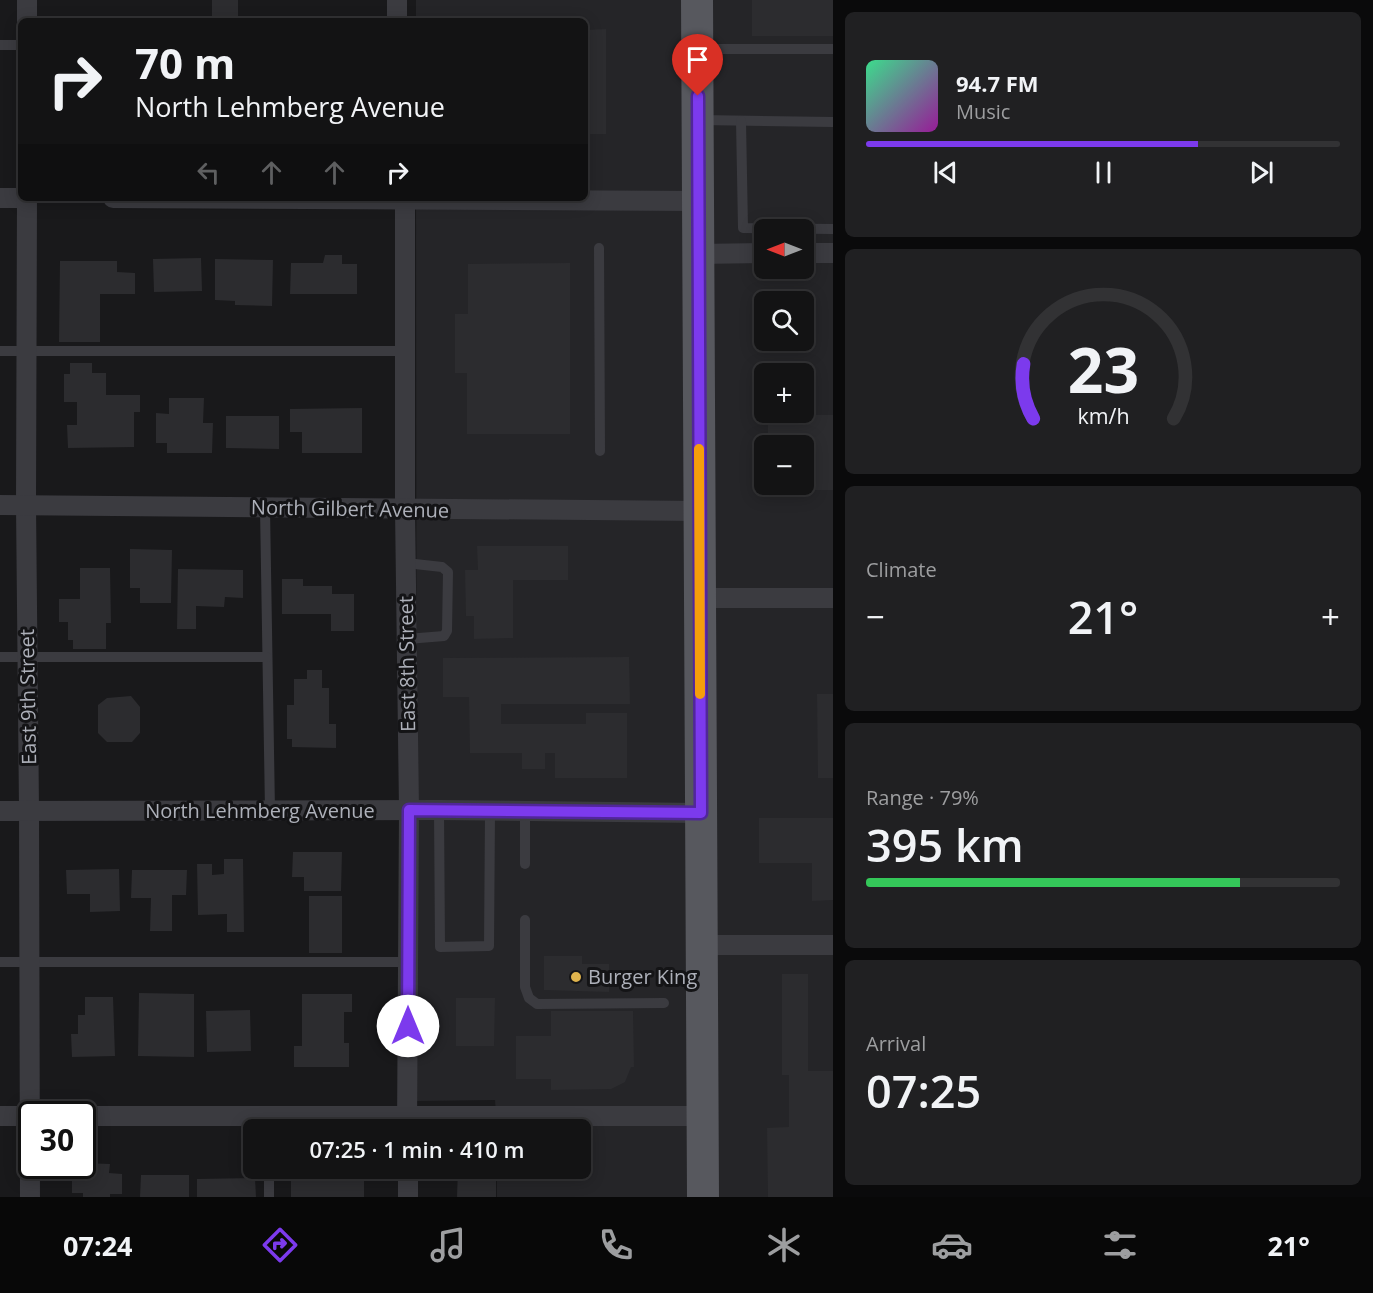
<!DOCTYPE html>
<html lang="en">
<head>
<meta charset="utf-8">
<style>
  body { margin:0; font-family:"Open Sans",sans-serif; background:#202022; color:#f1f3f6; height:100vh; display:flex; flex-direction:column; font-size:22px; white-space:nowrap }
  * { box-sizing:border-box; margin:0 }
  p { font-size:20px; color:#9d9ea0 }
  .icon { flex:none; width:33px; height:33px; fill:none; stroke:currentColor; stroke-width:2; stroke-linecap:round; stroke-linejoin:round }
  .map { position:relative; flex:1; overflow:hidden }
  .drawer { display:flex; flex-direction:column; gap:12px; padding:12px; background:#0a0a0b; width:540px }
  .drawer>* { flex:none }
  .banner { position:absolute; left:18px; top:18px; width:570px; height:183px; border-radius:9px; box-shadow:0 3px 15px #0003,0 0 0 2px #323234; background:#131314; color:#f1f3f6; overflow:hidden }
  .needle { width:39px; rotate:270deg }
  .fabs { position:absolute; left:754px; top:219px; display:grid; gap:12px }
  .fabs a { display:grid; place-items:center; width:60px; height:60px; border-radius:9px; background:#131314; box-shadow:0 3px 15px #0003,0 0 0 2px #323234; font-size:30px }
  .speed { position:absolute; left:18px; top:1101px; display:flex; gap:12px; font-size:30px; font-weight:700; text-align:center }
  .speed>* { display:grid; place-content:center; width:78px; height:78px; border-radius:50%; background:#131314; box-shadow:0 3px 15px #0003,0 0 0 2px #323234; line-height:1 }
  .speed .limit { border:3px solid #111; border-radius:9px; background:#fff; color:#111 }
  .pin { position:absolute; display:grid; place-items:center; width:51px; height:51px; color:#fff; margin:-62px -26px; border-radius:50% 50% 50% 0; rotate:-45deg; box-shadow:0 0 6px #0007 }
  .pin .icon { rotate:45deg }
  .me { position:absolute; width:66px; margin:-33px; rotate:0deg; stroke-linejoin:round; filter:drop-shadow(0 0 4px #0008) }
  .turn { display:flex; align-items:center; gap:21px; height:126px; padding:0 18px; font-size:27px }
  .turn .icon { width:78px; height:78px; stroke-width:2.5 }
  .turn b { display:block; font-size:42px; line-height:51px }
  .lanes { display:flex; align-items:center; height:57px; padding:0 18px; background:#0003; justify-content:center; gap:30px; direction:ltr }
  .lanes .off { opacity:.35 }
  .big { font-size:45px; font-weight:600; line-height:1.1 }
  .drawer .card { flex:1; display:flex; flex-direction:column; justify-content:center; gap:9px; min-width:0; padding:0 21px; border-radius:9px; background:#202022 }
  .drawer .dial { align-items:center; gap:0 }
  .dial svg { height:156px; overflow:visible; fill:none; stroke:#323234; stroke-width:7; stroke-linecap:round; text-anchor:middle }
  .dial text { fill:#f1f3f6; stroke:none }
  .song { display:flex; align-items:center; gap:18px }
  .cover { width:72px; height:72px; border-radius:9px; background:linear-gradient(135deg,hsl(150 70% 55%),hsl(300 70% 35%)) }
  .played { height:6px; border-radius:3px; background:linear-gradient(90deg,#7c3aed 70%,#323234 70%) }
  .keys { display:flex; justify-content:space-around; direction:ltr }
  .heat { display:flex; justify-content:space-between; align-items:center; font-size:33px; direction:ltr }
  .charge { height:9px; border-radius:4px; background:linear-gradient(90deg,#34c759 79%,#323234 0) }
  .trip { position:absolute; left:243px; top:1119px; width:348px; height:60px; border-radius:9px; background:#131314; box-shadow:0 3px 15px #0003,0 0 0 2px #323234; font-weight:600; line-height:60px; text-align:center }
  .menu { display:flex; height:96px; justify-content:space-around; align-items:center; background:#080808; color:#9d9ea0 }
  .menu .icon { width:42px; height:42px }
  .menu .current { color:#7c3aed }
  .menu b { font-size:27px; color:#f1f3f6 }
  main { display:flex; flex:1; min-height:0 }
  .map>svg:first-child { display:block }
  .built { fill:#252528; fill-rule:evenodd }
  .building { fill:#2c2c2f }
  .lines { fill:none; stroke-linecap:round; stroke-linejoin:round }
  .service { stroke:#3b3b40; stroke-width:10 }
  .minor { stroke:#3b3b40; stroke-width:20 }
  .primary { stroke:#57585e; stroke-width:32 }
  .route-casing { stroke:#51269a; stroke-width:15 }
  .route { stroke:#7c3aed; stroke-width:10 }
  .slow { stroke:#f59e0b; stroke-width:10 }
  .poi-dot { fill:#dfb34d; stroke:#141416; stroke-width:2 }
  .labels { text-anchor:middle; stroke-width:6; stroke-linejoin:round; paint-order:stroke }
  .street-label { font-size:20px; fill:#adb0b9; stroke:#141416 }
  .poi-label { font-size:20px; fill:#adb0b9; stroke:#141416; text-anchor:start }
</style>
</head>
<body>
<main>
<div class="map">
<svg width="833" height="1197" viewBox="0 0 833 1197">
  <rect width="100%" height="100%" fill="#19191b"/>
  <path class="built" d="M416,0H833V1197H497V1169L580,1168V1130L497,1129L495,1100L417,1101L416,198H585V21H416ZM765,230H804V268H765ZM765,302H804V340H765ZM765,374H804V412H765ZM765,446H804V484H765Z"/>
  <g class="building">
    <rect x="212" y="0" width="26" height="21"/>
    <rect x="752" y="0" width="81" height="36"/>
    <polygon points="606,29 606,134 585,134 585,30"/>
    <polygon points="325,255 342,255 342,264 357,264 357,294 290,294 291,263 323,263"/>
    <polygon points="201,258 202,291 154,292 153,259"/>
    <polygon points="215,259 273,260 272,306 235,305 235,301 215,300"/>
    <polygon points="60,261 117,261 117,272 135,273 135,294 100,294 100,342 59,342"/>
    <polygon points="570,263 570,434 467,434 467,373 455,373 455,314 468,314 468,264"/>
    <polygon points="70,363 92,363 92,373 106,373 106,395 140,395 140,412 134,412 134,447 68,448 67,425 77,425 77,402 64,402 64,374 70,374"/>
    <polygon points="169,398 204,398 203,423 213,423 212,453 167,453 167,443 156,443 156,413 169,414"/>
    <polygon points="362,408 362,453 302,453 302,432 290,432 290,409"/>
    <polygon points="768,415 833,415 833,490 768,490 768,484 804,484 804,446 768,446"/>
    <polygon points="226,416 279,416 279,449 226,448"/>
    <polygon points="477,546 568,546 568,580 513,580 513,638 474,639 474,616 466,616 465,570 478,570"/>
    <polygon points="130,549 172,550 171,603 140,603 140,588 130,588"/>
    <polygon points="80,568 110,568 111,623 106,623 106,649 73,649 73,640 68,640 68,622 59,622 59,599 80,599"/>
    <polygon points="178,569 243,570 243,598 225,597 224,607 196,606 196,629 177,629"/>
    <polygon points="282,579 303,579 303,586 332,586 332,594 354,594 354,631 331,631 331,614 282,614"/>
    <polygon points="629,657 630,704 501,704 501,724 586,724 586,713 627,713 627,778 555,778 555,753 545,753 545,769 522,769 522,753 470,753 469,697 443,697 443,658"/>
    <polygon points="307,670 322,670 322,688 329,688 329,724 336,724 336,748 292,747 292,739 287,739 287,705 294,705 294,679 307,679"/>
    <polygon points="817,694 833,694 833,778 818,778"/>
    <polygon points="131,696 140,707 140,733 132,742 107,742 98,733 98,705 107,698"/>
    <polygon points="759,818 833,818 833,900 812,901 812,863 759,863"/>
    <polygon points="293,852 342,852 341,891 304,891 304,877 292,877"/>
    <polygon points="224,859 243,859 244,932 227,932 227,914 198,915 197,864 212,864 212,875 224,874"/>
    <polygon points="119,869 120,911 90,912 90,894 67,894 66,870"/>
    <polygon points="132,870 187,870 186,895 172,895 172,931 150,931 151,898 131,898"/>
    <rect x="309" y="896" width="33" height="57"/>
    <polygon points="544,956 582,956 582,964 609,964 609,992 544,990"/>
    <polygon points="782,974 808,974 808,1071 833,1071 833,1197 768,1197 767,1128 789,1127 789,1075 782,1075"/>
    <polygon points="139,993 194,994 194,1057 138,1056"/>
    <polygon points="302,994 352,994 352,1012 344,1012 344,1043 349,1043 349,1067 294,1067 294,1046 302,1046"/>
    <polygon points="85,997 113,997 115,1056 72,1057 71,1034 78,1034 78,1015 85,1015"/>
    <polygon points="456,998 495,998 494,1046 456,1046"/>
    <polygon points="250,1010 251,1051 207,1052 206,1011"/>
    <polygon points="551,1011 633,1011 634,1067 631,1067 625,1082 611,1089 551,1090 551,1079 516,1079 516,1036 551,1036"/>
    <polygon points="83,1163 110,1164 109,1173 122,1174 122,1194 110,1194 110,1197 83,1197 83,1193 72,1193 72,1171 83,1171"/>
    <polygon points="458,1168 496,1168 496,1197 457,1197"/>
    <rect x="291" y="1171" width="73" height="26"/>
    <polygon points="141,1175 189,1175 189,1197 140,1197"/>
    <polygon points="255,1178 256,1197 197,1197 197,1179"/>
  </g>
  <g class="lines">
    <g class="service">
      <polyline points="0,45 21,45"/>
      <polyline points="701,49 833,49"/>
      <polyline points="701,120 833,122"/>
      <polyline points="741,121 743,228 833,229"/>
      <polyline points="599,248 600,451"/>
      <polyline points="0,351 405,351"/>
      <polyline points="265,508 270,811"/>
      <polyline points="406,563 442,567 448,572 447,631 444,636 407,639"/>
      <polyline points="0,657 267,657"/>
      <polyline points="439,810 440,947 489,946 490,812"/>
      <polyline points="525,812 525,864"/>
      <polyline points="525,920 525,987 529,998 537,1004 664,1003"/>
      <polyline points="0,962 408,962"/>
      <polyline points="269,1168 269,1197"/>
    </g>
    <g class="minor">
      <polyline points="27,0 27,21"/>
      <polyline points="397,0 397,21"/>
      <polyline points="0,198 21,198"/>
      <polyline points="27,198 26,505 29,810 30,1197"/>
      <polyline points="113,198 698,201"/>
      <polyline points="405,198 405,509 409,810 407,1130"/>
      <polyline points="804,253 833,253"/>
      <polyline points="698,254 765,253"/>
      <polyline points="0,505 699,511"/>
      <polyline points="700,598 833,598"/>
      <polyline points="0,811 439,810 701,813"/>
      <polyline points="702,945 833,945"/>
      <polyline points="0,1116 32,1116"/>
      <polyline points="82,1116 703,1116"/>
      <polyline points="408,1168 408,1197"/>
    </g>
    <polyline class="primary" points="697,0 703,1197"/>
  </g>
  <g class="lines">
    <defs>
      <polyline id="route" points="408,1026 409,810 701,813 698,96"/>
    </defs>
    <use href="#route" class="route-casing"/>
    <use href="#route" class="route"/>
    <polyline class="slow" points="699,449 700,694"/>
  </g>
  <circle class="poi-dot" cx="576" cy="977" r="6"/>
  <g class="labels">
    <g class="street-label">
      <text transform="translate(350 509) rotate(1)" y="7">North Gilbert Avenue</text>
      <text transform="translate(407 664) rotate(-91)" y="7">East 8th Street</text>
      <text transform="translate(28 697) rotate(-91)" y="7">East 9th Street</text>
      <text x="260" y="818">North Lehmberg Avenue</text>
    </g>
    <g class="poi-label">
      <text x="588" y="984">Burger King</text>
    </g>
  </g>
</svg>
<div class="fabs">
<a><svg class="needle" viewBox="-14 -14 28 28"><path d="M0-13l5 13h-10z" fill="#e53935"/><path d="M0 13l5-13h-10z" fill="#9d9ea0"/></svg></a>
<a><svg class="icon" aria-label="search" viewBox="0 0 24 24"><circle cx="10" cy="10" r="6"/><path d="M15 15l6 6"/></svg></a>
<a>+</a>
<a>−</a>
</div>
<div class="speed"><div class="limit">30</div></div>
<div class="pin" style="left:698px;top:96px;background:#d93025"><svg class="icon" aria-label="arrive" viewBox="0 0 24 24"><path d="M6 21V4h12l-3 4 3 4H6"/></svg></div>
<svg class="me" style="left:408px;top:1026px" viewBox="-20 -20 40 40"><circle r="19" fill="#fff"/><path d="M0-13L10 11 0 6-10 11z" fill="#7c3aed"/></svg>
<div class="trip">07:25 · 1 min · 410 m</div>
<div class="banner">
<div class="turn"><svg class="icon" aria-label="right" viewBox="0 0 24 24"><path d="M7 20v-9h11M14 6l5 5-5 5"/></svg><div><b>70 m</b>North Lehmberg Avenue</div></div>
<div class="lanes"><svg class="icon off" aria-label="left" viewBox="0 0 24 24"><path d="M17 20v-9H6M10 6l-5 5 5 5"/></svg><svg class="icon off" aria-label="ahead" viewBox="0 0 24 24"><path d="M12 20V5M6 11l6-6 6 6"/></svg><svg class="icon off" aria-label="ahead" viewBox="0 0 24 24"><path d="M12 20V5M6 11l6-6 6 6"/></svg><svg class="icon" aria-label="right" viewBox="0 0 24 24"><path d="M7 20v-9h11M14 6l5 5-5 5"/></svg></div>
</div>
</div>
<section class="drawer">
<div class="card">
<div class="song"><i class="cover"></i><div><b>94.7 FM</b><p>Music</p></div></div>
<div class="played"></div>
<div class="keys"><svg class="icon" aria-label="previous" viewBox="0 0 24 24"><path d="M18 5L8 12l10 7zM5 5v14"/></svg><svg class="icon" aria-label="pause" viewBox="0 0 24 24"><path d="M8 5v14M16 5v14"/></svg><svg class="icon" aria-label="next" viewBox="0 0 24 24"><path d="M6 5l10 7-10 7zM19 5v14"/></svg></div>
</div>
<div class="card dial"><svg viewBox="0 0 100 80">
<path d="M14 69A42 42 0 1 1 86 69"/>
<path d="M14 69A42 42 0 0 1 9 41" stroke="#7c3aed"/>
<text x="50" y="56" font-size="32" font-weight="700">23</text>
<text x="50" y="72" font-size="11">km/h</text>
</svg></div>
<div class="card"><p>Climate</p>
<div class="heat"><a>−</a><b class="big">21°</b><a>+</a></div>
</div>
<div class="card"><p>Range · 79%</p><b class="big">395 km</b><div class="charge"></div></div>
<div class="card"><p>Arrival</p><b class="big">07:25</b></div>
</section>
</main>
<nav class="menu">
<b>07:24</b>
<svg class="icon current" aria-label="directions" viewBox="0 0 24 24"><path d="M12 3l9 9-9 9-9-9zM9 14v-3h6M13 9l2 2-2 2"/></svg>
<svg class="icon" aria-label="music" viewBox="0 0 24 24"><path d="M9 18V5l10-2v13"/><circle cx="6" cy="18" r="3"/><circle cx="16" cy="16" r="3"/></svg>
<svg class="icon" aria-label="phone" viewBox="0 0 24 24"><path d="M5 4h4l2 5-3 2q2 4 5 5l2-3 5 2v4C11 20 4 13 5 4z"/></svg>
<svg class="icon" aria-label="climate" viewBox="0 0 24 24"><path d="M12 3v18M4 7l16 10M4 17L20 7"/></svg>
<svg class="icon" aria-label="car" viewBox="0 0 24 24"><path d="M5 17H2v-5l4-1 3-4h7l3 4 3 1v5h-3M9 17h6M6 11h13"/><circle cx="7" cy="17" r="2"/><circle cx="17" cy="17" r="2"/></svg>
<svg class="icon" aria-label="filters" viewBox="0 0 24 24"><path d="M4 7h16M4 17h16"/><circle cx="9" cy="7" r="2"/><circle cx="15" cy="17" r="2"/></svg>
<b>21°</b>
</nav>
</body>
</html>
